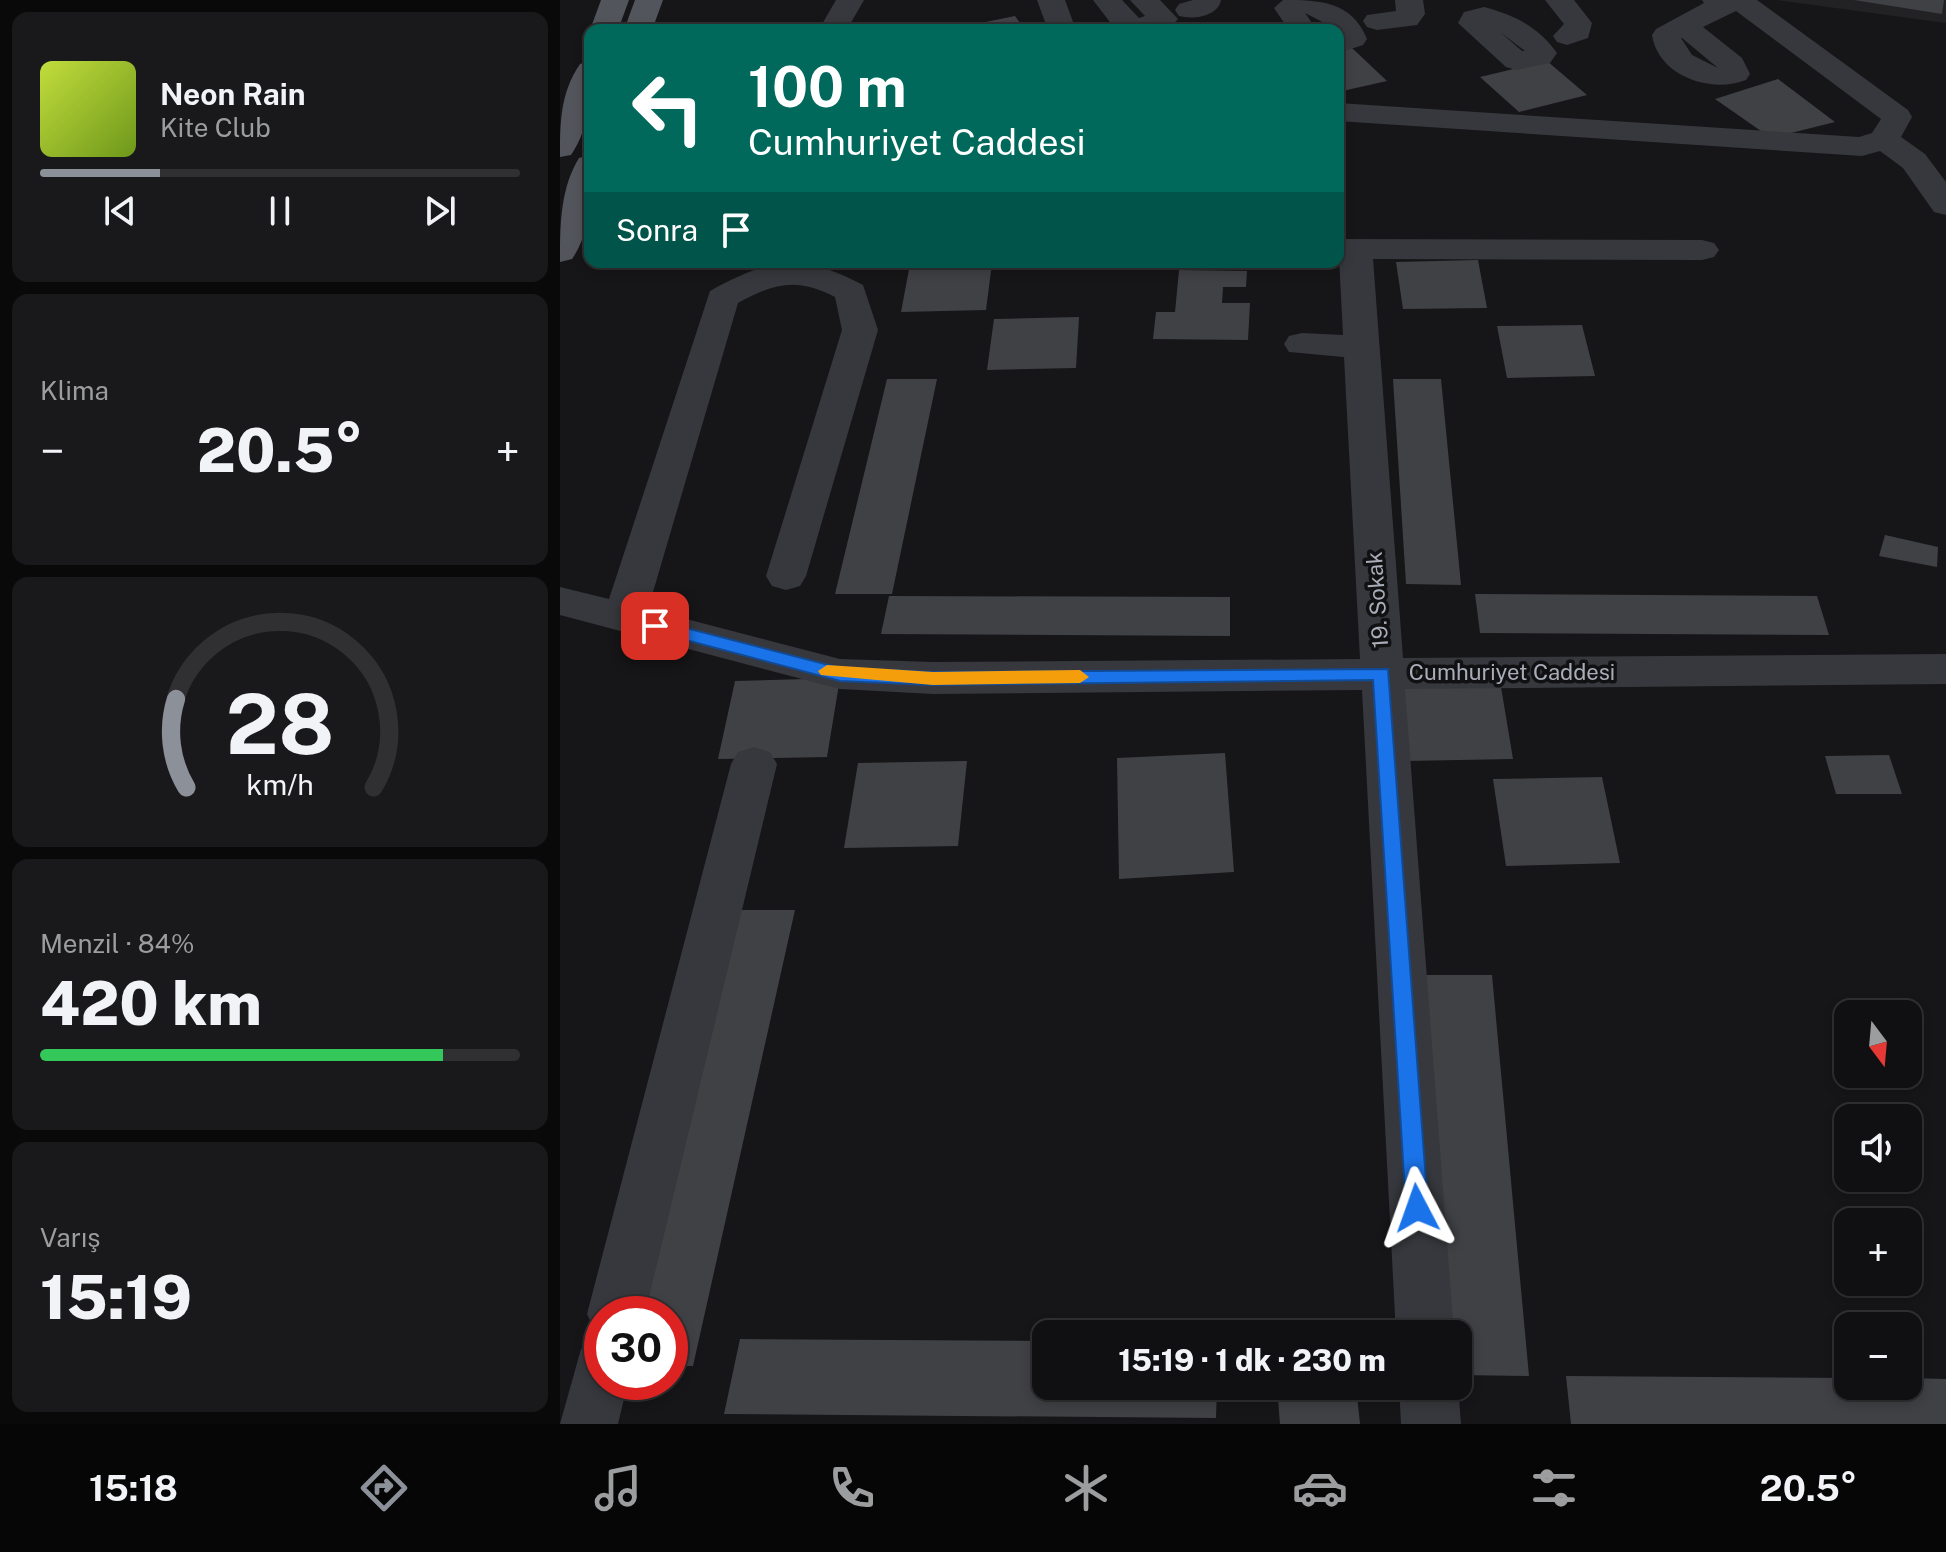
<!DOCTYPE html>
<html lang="tr">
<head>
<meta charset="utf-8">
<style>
  body { margin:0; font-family:"Public Sans",sans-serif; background:#19191b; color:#f1f3f6; height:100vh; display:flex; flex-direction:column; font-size:30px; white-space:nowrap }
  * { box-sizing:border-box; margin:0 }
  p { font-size:26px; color:#9c9d9f }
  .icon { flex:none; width:44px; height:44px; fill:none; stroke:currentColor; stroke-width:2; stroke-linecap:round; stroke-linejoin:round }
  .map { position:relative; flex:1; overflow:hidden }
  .panel { display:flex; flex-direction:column; gap:12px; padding:12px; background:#09090a; width:560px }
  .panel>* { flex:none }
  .top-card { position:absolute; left:24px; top:24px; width:760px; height:244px; border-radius:16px; box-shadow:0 4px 12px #0003,0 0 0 2px #303032; background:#00695c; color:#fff; overflow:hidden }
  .needle { width:52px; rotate:164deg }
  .controls { position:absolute; left:1274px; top:1000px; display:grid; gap:16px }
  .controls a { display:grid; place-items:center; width:88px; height:88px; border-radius:16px; background:#101012; box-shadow:0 4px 12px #0003,0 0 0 2px #303032; font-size:40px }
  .speed { position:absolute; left:24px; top:1296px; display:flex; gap:16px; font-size:40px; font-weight:700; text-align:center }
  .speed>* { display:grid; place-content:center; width:104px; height:104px; border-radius:50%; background:#101012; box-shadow:0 4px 12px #0003,0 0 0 2px #303032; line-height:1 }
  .speed .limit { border:12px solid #d22; background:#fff; color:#111 }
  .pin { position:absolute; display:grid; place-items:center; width:68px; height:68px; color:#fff; margin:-34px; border-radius:16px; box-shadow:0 4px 12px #0006 }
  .me { position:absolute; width:88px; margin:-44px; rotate:356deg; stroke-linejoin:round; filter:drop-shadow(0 0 6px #0008) }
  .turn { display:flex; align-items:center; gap:28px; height:168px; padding:0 32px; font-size:36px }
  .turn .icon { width:104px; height:104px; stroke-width:2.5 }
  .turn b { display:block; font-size:56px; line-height:68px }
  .then { display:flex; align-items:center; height:76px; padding:0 32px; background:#0003; gap:16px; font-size:30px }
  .big { font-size:60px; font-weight:800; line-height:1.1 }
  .panel .card { flex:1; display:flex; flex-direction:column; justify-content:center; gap:12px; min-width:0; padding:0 28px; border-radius:16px; background:#19191b }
  .panel .dial { align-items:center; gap:0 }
  .dial svg { height:208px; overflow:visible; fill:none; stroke:#303032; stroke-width:7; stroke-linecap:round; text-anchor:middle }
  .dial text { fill:#f1f3f6; stroke:none }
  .song { display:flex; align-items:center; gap:24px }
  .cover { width:96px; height:96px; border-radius:12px; background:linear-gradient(135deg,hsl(70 70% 55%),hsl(80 70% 35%)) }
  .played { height:8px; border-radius:4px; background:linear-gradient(90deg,#8c9099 25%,#303032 25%) }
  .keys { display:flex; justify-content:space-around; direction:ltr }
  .heat { display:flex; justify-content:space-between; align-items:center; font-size:44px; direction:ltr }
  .charge { height:12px; border-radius:6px; background:linear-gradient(90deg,#34c759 84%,#303032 0) }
  .trip { position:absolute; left:472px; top:1320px; width:440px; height:80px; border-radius:16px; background:#101012; box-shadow:0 4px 12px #0003,0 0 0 2px #303032; font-weight:800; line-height:80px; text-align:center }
  .dock { display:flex; height:128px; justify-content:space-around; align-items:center; background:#060607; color:#9c9d9f }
  .dock .icon { width:56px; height:56px }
  .dock .selected { color:#8c9099 }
  .dock b { font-size:36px; color:#f1f3f6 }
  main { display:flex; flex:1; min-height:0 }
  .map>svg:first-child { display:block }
  .built { fill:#222225 }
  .building { fill:#404145 }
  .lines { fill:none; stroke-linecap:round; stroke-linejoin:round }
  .minor { fill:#37383d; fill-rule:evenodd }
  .major { fill:#53555c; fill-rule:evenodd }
  .route { fill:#1a73e8; stroke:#114b97; stroke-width:2 }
  .slow { fill:#f59e0b }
  .labels { text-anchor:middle; stroke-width:7; stroke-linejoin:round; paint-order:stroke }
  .street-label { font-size:22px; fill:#a8adb8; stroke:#111113 }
</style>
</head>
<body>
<main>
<section class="panel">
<div class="card">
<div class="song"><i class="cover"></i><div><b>Neon Rain</b><p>Kite Club</p></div></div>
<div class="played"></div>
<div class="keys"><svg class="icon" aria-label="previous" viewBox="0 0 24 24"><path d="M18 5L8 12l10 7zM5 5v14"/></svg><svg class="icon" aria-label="pause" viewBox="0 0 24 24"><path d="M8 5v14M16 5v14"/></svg><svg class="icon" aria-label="next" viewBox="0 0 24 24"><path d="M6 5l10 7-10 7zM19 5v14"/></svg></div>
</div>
<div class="card"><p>Klima</p>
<div class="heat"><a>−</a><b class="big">20.5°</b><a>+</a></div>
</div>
<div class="card dial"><svg viewBox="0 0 100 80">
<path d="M14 69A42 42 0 1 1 86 69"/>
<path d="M14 69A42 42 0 0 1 10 35" stroke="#8c9099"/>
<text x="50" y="56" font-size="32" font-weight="700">28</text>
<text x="50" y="72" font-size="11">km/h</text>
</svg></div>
<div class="card"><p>Menzil · 84%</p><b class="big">420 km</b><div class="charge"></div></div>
<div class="card"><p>Varış</p><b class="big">15:19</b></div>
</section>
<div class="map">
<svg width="1386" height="1424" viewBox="0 0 1386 1424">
  <rect width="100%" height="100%" fill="#161618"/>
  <polygon class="built" points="1216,0 1386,0 1386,23"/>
  <g class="building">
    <polygon points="1294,0 1384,0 1382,14"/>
    <polygon points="455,16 465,30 391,30 391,29"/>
    <polygon points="792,48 827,81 778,92 778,51"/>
    <polygon points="987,61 1027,95 959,112 920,77"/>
    <polygon points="1218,79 1275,122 1211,138 1155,99"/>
    <polygon points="918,260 927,308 843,309 836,262"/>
    <polygon points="432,263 426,310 341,312 350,264"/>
    <polygon points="619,270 687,271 686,287 663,287 662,303 690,303 688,340 593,339 596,312 615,312"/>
    <polygon points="519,317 516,368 427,370 434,319"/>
    <polygon points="1022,325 1035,376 947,378 937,326"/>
    <polygon points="327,379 377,379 332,594 275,594"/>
    <polygon points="833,379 881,379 901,585 846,584"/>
    <polygon points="1325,535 1378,547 1377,567 1319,556"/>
    <polygon points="915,594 1257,596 1269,635 920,633"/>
    <polygon points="329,596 670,597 670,636 321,634"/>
    <polygon points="280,678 267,757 158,759 175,681"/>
    <polygon points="940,681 953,759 845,761 836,683"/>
    <polygon points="665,753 674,872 559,879 557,758"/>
    <polygon points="1329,755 1342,794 1276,794 1265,756"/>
    <polygon points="407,761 398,846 284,848 298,763"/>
    <polygon points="1042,777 1060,863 946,866 933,779"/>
    <polygon points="170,910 235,910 133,1366 110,1366 110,1314 69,1314"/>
    <polygon points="866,975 932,975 969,1376 898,1375 898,1334 888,1334"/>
    <polygon points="180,1339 486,1341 486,1386 657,1386 656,1418 164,1414"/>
    <polygon points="1006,1376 1288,1378 1288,1386 1348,1386 1348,1378 1386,1379 1386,1424 1011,1424"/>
    <polygon points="717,1386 796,1386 800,1424 720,1424"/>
  </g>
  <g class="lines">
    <g class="minor">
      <polygon points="276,0 304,0 289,26 291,30 263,30 261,26"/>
      <polygon points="477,0 505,0 516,30 488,30"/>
      <path d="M533,0H562L579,18L585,16L570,0H600L618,19C606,36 575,30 556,30Z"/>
      <path d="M633,0H661C658,16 634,20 619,16L615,10L619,4Z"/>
      <path d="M723,0C759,0 792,1 807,39L803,45L778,53V30L745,13L757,30H729L714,8Z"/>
      <polygon points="835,0 863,0 865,14 857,25 817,30 807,27 803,21 807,15 836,11"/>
      <polygon points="985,0 1014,0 1032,23 1028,38 1007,45 997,42 993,36 1004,24"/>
      <path d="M1142,0H1197L1348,110L1352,117L1341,137L1365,154L1386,182V215L1374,212L1343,168L1320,151L1302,156L778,121V103L1299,137L1312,133L1321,119L1176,11L1143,27L1182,58L1190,74L1186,80C1151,94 1098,76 1092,35L1096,29L1144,3ZM1121,38H1122L1158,68L1132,55Z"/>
      <path d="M924,7C954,15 979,27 997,53L990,63L956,70L946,67L898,23L904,12ZM940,32L965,51H962Z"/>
      <path d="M778,239L1142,240L1154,243L1159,250L1154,257L1142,260L813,259L843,658L1386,654V684L845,689L894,1334H836L802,690L373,694L280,689L0,615V587L49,599L150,291C210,258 241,252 303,285L318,330L246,576L240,586L226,590L212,586L206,576L282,330L275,297C237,277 214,283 178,303L88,609L280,659L373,662L800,659L784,357L729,352L724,344L729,336L742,333L783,335Z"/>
      <polygon points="194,747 210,752 217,764 85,1314 42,1314 42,1336 36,1333 27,1314 171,764 178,752"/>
      <polygon points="42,1340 42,1382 68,1382 58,1424 0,1424 21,1349"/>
      <polygon points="898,1385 901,1424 841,1424 839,1386"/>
    </g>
    <g class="major">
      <polygon points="41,0 69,0 58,30 30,30"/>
      <polygon points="75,0 103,0 92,30 64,30"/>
      <path d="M30,61C30,94 31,126 11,155L0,157C0,124 0,93 20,64Z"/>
      <path d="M30,155C30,191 33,229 12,259L0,262C0,226 0,189 19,158Z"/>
    </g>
  </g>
  <polygon class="route" points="95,620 280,668 373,672 828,669 868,1208 865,1216 857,1219 849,1216 846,1208 813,680 373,685 280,681 88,630 88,622"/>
  <polygon class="slow" points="267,665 373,672 520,670 529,677 520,683 373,685 261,675 258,671"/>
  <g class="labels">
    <g class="street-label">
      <text transform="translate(817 600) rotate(-94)" y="8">19. Sokak</text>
      <text x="952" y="680">Cumhuriyet Caddesi</text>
    </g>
  </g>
</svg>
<div class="controls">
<a><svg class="needle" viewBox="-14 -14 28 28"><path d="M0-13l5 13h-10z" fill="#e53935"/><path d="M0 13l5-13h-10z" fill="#9c9d9f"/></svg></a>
<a><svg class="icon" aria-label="sound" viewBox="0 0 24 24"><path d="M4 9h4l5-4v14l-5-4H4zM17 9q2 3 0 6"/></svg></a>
<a>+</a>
<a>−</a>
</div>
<div class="speed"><div class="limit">30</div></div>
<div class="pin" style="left:95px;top:626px;background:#d93025"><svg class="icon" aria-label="arrive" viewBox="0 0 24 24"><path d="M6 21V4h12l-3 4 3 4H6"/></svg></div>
<svg class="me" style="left:857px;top:1208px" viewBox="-20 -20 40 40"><path d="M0-17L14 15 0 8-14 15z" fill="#1a73e8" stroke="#fff" stroke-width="4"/></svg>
<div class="trip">15:19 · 1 dk · 230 m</div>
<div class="top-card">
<div class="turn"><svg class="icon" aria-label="left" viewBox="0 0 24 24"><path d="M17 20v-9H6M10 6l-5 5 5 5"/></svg><div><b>100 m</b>Cumhuriyet Caddesi</div></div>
<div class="then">Sonra<svg class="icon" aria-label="arrive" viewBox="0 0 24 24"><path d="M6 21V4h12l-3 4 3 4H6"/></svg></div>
</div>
</div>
</main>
<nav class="dock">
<b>15:18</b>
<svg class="icon selected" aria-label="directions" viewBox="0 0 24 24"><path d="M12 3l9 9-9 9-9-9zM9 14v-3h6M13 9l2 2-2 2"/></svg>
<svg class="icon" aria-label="music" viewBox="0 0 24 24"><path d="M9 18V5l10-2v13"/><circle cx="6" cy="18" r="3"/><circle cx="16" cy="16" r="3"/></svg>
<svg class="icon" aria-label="phone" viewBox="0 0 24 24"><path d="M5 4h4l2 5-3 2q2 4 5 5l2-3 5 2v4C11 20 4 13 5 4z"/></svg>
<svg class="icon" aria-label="climate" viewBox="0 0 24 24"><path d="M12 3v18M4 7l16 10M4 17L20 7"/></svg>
<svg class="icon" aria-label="car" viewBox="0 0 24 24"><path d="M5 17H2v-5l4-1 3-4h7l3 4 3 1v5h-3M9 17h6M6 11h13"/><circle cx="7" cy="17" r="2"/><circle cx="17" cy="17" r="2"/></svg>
<svg class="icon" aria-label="filters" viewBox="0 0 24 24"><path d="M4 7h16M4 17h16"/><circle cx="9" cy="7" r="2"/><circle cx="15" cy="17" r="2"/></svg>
<b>20.5°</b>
</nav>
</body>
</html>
